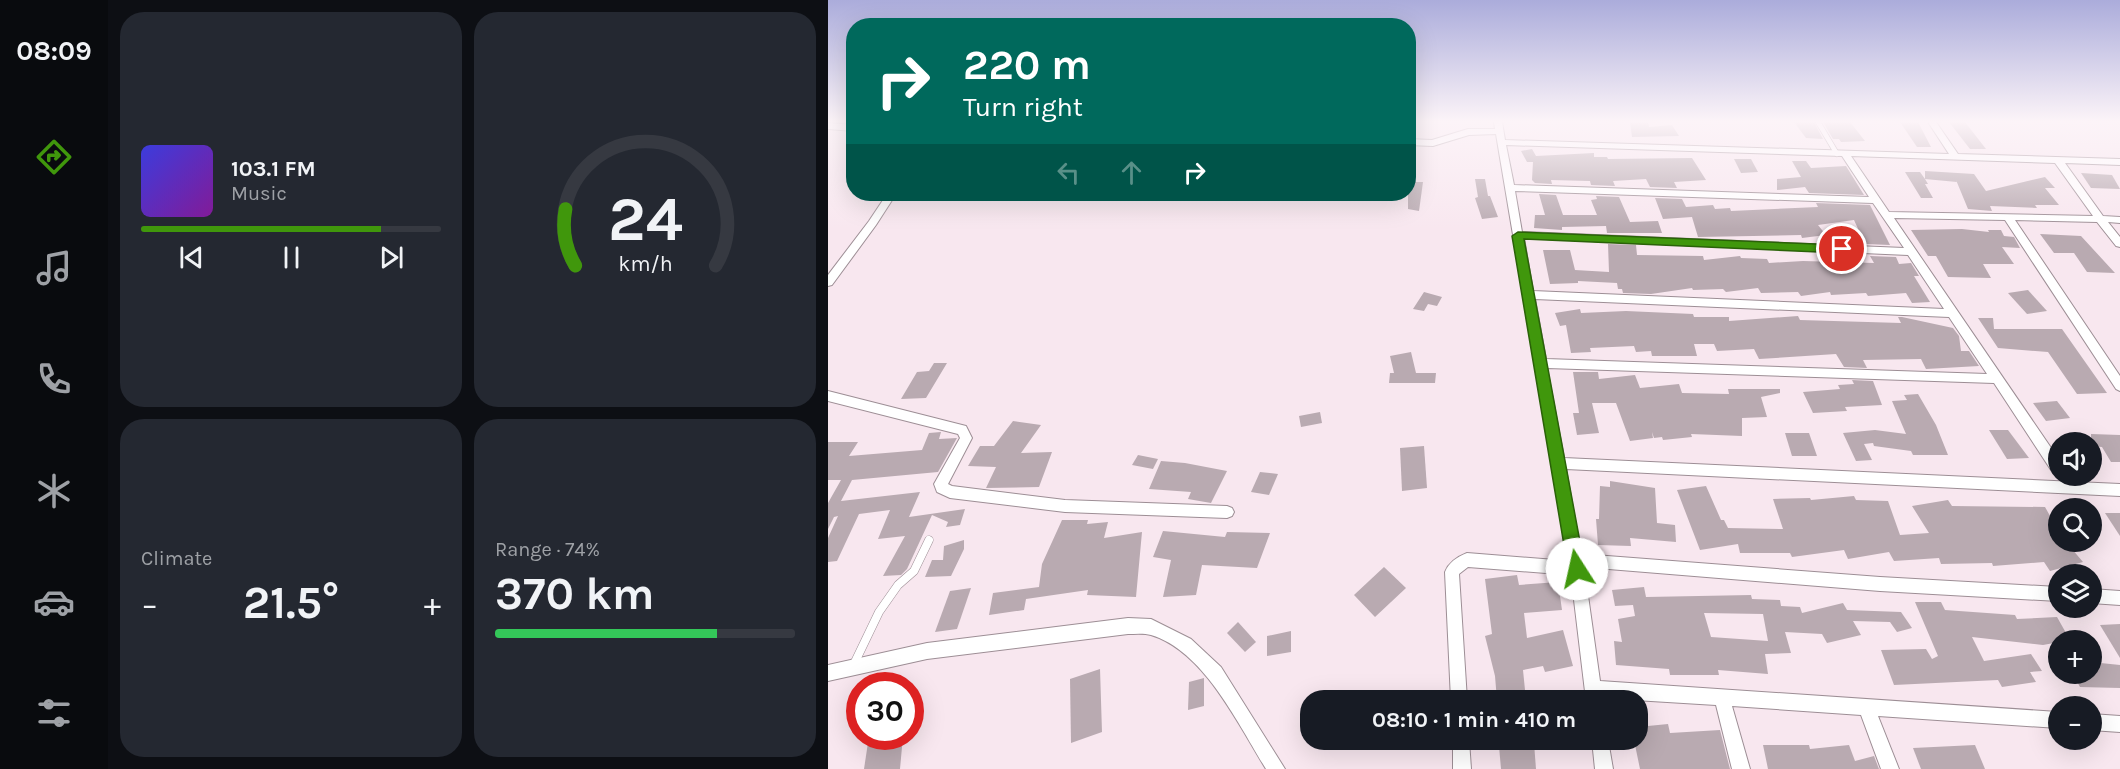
<!DOCTYPE html>
<html lang="en">
<head>
<meta charset="utf-8">
<style>
  body { margin:0; font-family:Karla,sans-serif; background:#242831; color:#f1f3f6; height:100vh; display:flex; flex-direction:column; font-size:22px; white-space:nowrap }
  * { box-sizing:border-box; margin:0 }
  p { font-size:20px; color:#9ea1a6 }
  .icon { flex:none; width:33px; height:33px; fill:none; stroke:currentColor; stroke-width:2; stroke-linecap:round; stroke-linejoin:round }
  .map { position:relative; flex:1; overflow:hidden }
  .side { display:flex; flex-direction:column; gap:12px; padding:12px; background:#0d0f14; width:720px }
  .side>* { flex:none }
  .banner { position:absolute; left:18px; top:18px; width:570px; height:183px; border-radius:24px; box-shadow:0 6px 24px #0002; background:#00695c; color:#fff; overflow:hidden }
  .tools { position:absolute; left:1220px; top:432px; display:grid; gap:12px }
  .tools a { display:grid; place-items:center; width:54px; height:54px; border-radius:50%; background:#171b24; box-shadow:0 6px 24px #0002; font-size:30px }
  .speed { position:absolute; left:18px; top:672px; display:flex; gap:12px; font-size:30px; font-weight:700; text-align:center }
  .speed>* { display:grid; place-content:center; width:78px; height:78px; border-radius:50%; background:#171b24; box-shadow:0 6px 24px #0002; line-height:1 }
  .speed .limit { border:9px solid #d22; background:#fff; color:#111 }
  .pin { position:absolute; display:grid; place-items:center; width:51px; height:51px; color:#fff; margin:-26px; border:3px solid #fff; border-radius:50%; box-shadow:0 2px 6px #0007 }
  .me { position:absolute; width:66px; margin:-33px; rotate:350deg; stroke-linejoin:round; filter:drop-shadow(0 0 4px #0008) }
  .turn { display:flex; align-items:center; gap:21px; height:126px; padding:0 18px; font-size:27px }
  .turn .icon { width:78px; height:78px; stroke-width:2.5 }
  .turn b { display:block; font-size:42px; line-height:51px }
  .lanes { display:flex; align-items:center; height:57px; padding:0 18px; background:#0003; justify-content:center; gap:30px; direction:ltr }
  .lanes .off { opacity:.35 }
  .big { font-size:45px; font-weight:700; line-height:1.1 }
  .side .widget { flex:1; display:flex; flex-direction:column; justify-content:center; gap:9px; min-width:0; padding:0 21px; border-radius:24px; background:#242831 }
  .side .dial { align-items:center; gap:0 }
  .dial svg { height:156px; overflow:visible; fill:none; stroke:#363941; stroke-width:7; stroke-linecap:round; text-anchor:middle }
  .dial text { fill:#f1f3f6; stroke:none }
  .song { display:flex; align-items:center; gap:18px }
  .cover { width:72px; height:72px; border-radius:9px; background:linear-gradient(135deg,hsl(240 70% 55%),hsl(290 70% 35%)) }
  .played { height:6px; border-radius:3px; background:linear-gradient(90deg,#40970c 80%,#363941 80%) }
  .keys { display:flex; justify-content:space-around; direction:ltr }
  .heat { display:flex; justify-content:space-between; align-items:center; font-size:33px; direction:ltr }
  .charge { height:9px; border-radius:4px; background:linear-gradient(90deg,#34c759 74%,#363941 0) }
  .side .tiles { flex:1; display:grid; gap:12px; grid-template-columns:repeat(2,1fr) }
  .trip { position:absolute; left:472px; top:690px; width:348px; height:60px; border-radius:24px; background:#171b24; box-shadow:0 6px 24px #0002; font-weight:700; line-height:60px; text-align:center }
  main { display:flex; flex:1; min-height:0 }
  .tabs { display:flex; flex-direction:column; width:108px; justify-content:space-around; align-items:center; background:#090b0e; color:#9ea1a6 }
  .tabs .icon { width:42px; height:42px }
  .tabs .on { color:#40970c }
  .tabs b { font-size:27px; color:#f1f3f6 }
  .map>svg:first-child { display:block }
  .building { fill:#b9aab1; fill-rule:evenodd }
  .lines { fill:none; stroke-linecap:round; stroke-linejoin:round }
  .service-far1-casing { stroke:#9d8e95; stroke-width:6 }
  .service-casing { stroke:#9d8e95; stroke-width:9 }
  .minor-casing { stroke:#9d8e95; stroke-width:2 }
  .service-far1 { stroke:#fff; stroke-width:4.5 }
  .service { stroke:#fff; stroke-width:8 }
  .minor { fill:#fff; fill-rule:evenodd }
  .route { fill:#40970c; stroke:#2a6208; stroke-width:1.5 }
</style>
</head>
<body>
<main>
<nav class="tabs">
<b>08:09</b>
<svg class="icon on" aria-label="directions" viewBox="0 0 24 24"><path d="M12 3l9 9-9 9-9-9zM9 14v-3h6M13 9l2 2-2 2"/></svg>
<svg class="icon" aria-label="music" viewBox="0 0 24 24"><path d="M9 18V5l10-2v13"/><circle cx="6" cy="18" r="3"/><circle cx="16" cy="16" r="3"/></svg>
<svg class="icon" aria-label="phone" viewBox="0 0 24 24"><path d="M5 4h4l2 5-3 2q2 4 5 5l2-3 5 2v4C11 20 4 13 5 4z"/></svg>
<svg class="icon" aria-label="climate" viewBox="0 0 24 24"><path d="M12 3v18M4 7l16 10M4 17L20 7"/></svg>
<svg class="icon" aria-label="car" viewBox="0 0 24 24"><path d="M5 17H2v-5l4-1 3-4h7l3 4 3 1v5h-3M9 17h6M6 11h13"/><circle cx="7" cy="17" r="2"/><circle cx="17" cy="17" r="2"/></svg>
<svg class="icon" aria-label="filters" viewBox="0 0 24 24"><path d="M4 7h16M4 17h16"/><circle cx="9" cy="7" r="2"/><circle cx="15" cy="17" r="2"/></svg>
</nav>
<section class="side">
<div class="tiles">
<div class="widget">
<div class="song"><i class="cover"></i><div><b>103.1 FM</b><p>Music</p></div></div>
<div class="played"></div>
<div class="keys"><svg class="icon" aria-label="previous" viewBox="0 0 24 24"><path d="M18 5L8 12l10 7zM5 5v14"/></svg><svg class="icon" aria-label="pause" viewBox="0 0 24 24"><path d="M8 5v14M16 5v14"/></svg><svg class="icon" aria-label="next" viewBox="0 0 24 24"><path d="M6 5l10 7-10 7zM19 5v14"/></svg></div>
</div>
<div class="widget dial"><svg viewBox="0 0 100 80">
<path d="M14 69A42 42 0 1 1 86 69"/>
<path d="M14 69A42 42 0 0 1 9 40" stroke="#40970c"/>
<text x="50" y="56" font-size="32" font-weight="700">24</text>
<text x="50" y="72" font-size="11">km/h</text>
</svg></div>
<div class="widget"><p>Climate</p>
<div class="heat"><a>−</a><b class="big">21.5°</b><a>+</a></div>
</div>
<div class="widget"><p>Range · 74%</p><b class="big">370 km</b><div class="charge"></div></div>
</div>
</section>
<div class="map">
<svg width="1292" height="769" viewBox="0 0 1292 769">
  <rect width="100%" height="100%" fill="#f8e7ef"/>
  <g class="building">
    <polygon points="802,122 820,122 821,127 844,125 851,136 804,137"/>
    <polygon points="966,122 986,122 995,139 978,138"/>
    <polygon points="995,122 1022,122 1037,141 1013,142 1011,139 1005,139"/>
    <polygon points="1072,122 1090,122 1103,147 1089,147"/>
    <polygon points="1121,122 1137,122 1158,149 1142,149"/>
    <polygon points="704,149 708,156 766,153 766,157 779,157 780,159 864,158 878,180 846,182 849,188 822,187 818,179 785,181 787,186 763,185 762,181 723,180 724,184 707,183 704,180 705,162 699,162 693,151"/>
    <polygon points="906,159 923,159 930,172 913,173"/>
    <polygon points="964,161 978,161 983,168 1018,166 1036,195 981,193 977,187 949,190 949,179 973,177"/>
    <polygon points="1097,171 1146,174 1158,191 1217,177 1227,188 1217,188 1231,205 1207,205 1209,208 1162,206 1164,211 1140,209 1128,180 1129,182 1097,179 1100,184 1097,184 1105,198 1093,198 1077,172 1092,172 1097,179"/>
    <polygon points="1253,173 1284,175 1292,189 1263,188"/>
    <polygon points="647,179 657,179 660,196 662,196 670,217 654,219 647,198 650,197"/>
    <polygon points="580,182 595,182 591,211 580,209"/>
    <polygon points="711,194 728,195 735,215 769,215 763,200 769,199 768,196 791,197 802,222 830,221 834,233 779,233 778,226 734,227 734,230 706,228 707,215 717,215"/>
    <polygon points="827,198 854,199 858,207 885,205 887,209 902,208 903,211 990,207 988,203 1042,205 1062,245 1037,244 1026,220 990,225 998,235 974,238 973,235 870,237 864,217 835,219"/>
    <polygon points="1134,229 1161,232 1160,230 1173,230 1176,236 1186,237 1192,248 1174,247 1186,264 1155,264 1163,278 1120,277 1108,256 1100,256 1083,230"/>
    <polygon points="1212,234 1253,236 1287,273 1259,272 1246,253 1226,253"/>
    <polygon points="780,244 808,245 809,255 875,256 876,260 912,256 913,258 939,259 941,263 975,261 1046,263 1042,256 1068,257 1071,264 1083,263 1091,276 1086,276 1102,302 1084,303 1078,293 1040,296 1038,293 1003,295 1002,292 973,296 970,292 933,293 930,288 898,292 895,289 865,290 864,288 823,294 795,293 794,289 790,289 789,283 750,281 750,283 722,284 715,250 742,250 747,270 781,272"/>
    <polygon points="1200,290 1219,311 1199,314 1180,293"/>
    <polygon points="596,292 614,297 609,306 600,304 596,311 585,309"/>
    <polygon points="752,309 753,313 798,311 865,314 866,317 901,317 901,321 970,316 972,320 1073,323 1070,317 1074,317 1125,328 1131,336 1133,351 1141,351 1151,366 1098,369 1093,359 1035,360 1039,368 1016,367 1008,354 931,359 926,349 889,351 886,344 866,344 869,356 824,356 823,351 808,352 806,346 762,348 763,352 743,353 738,325 732,326 727,313"/>
    <polygon points="1150,318 1165,318 1166,329 1234,329 1279,393 1249,394 1220,352 1170,348"/>
    <polygon points="583,352 588,373 608,373 607,383 561,383 562,373 566,373 562,356"/>
    <polygon points="106,363 119,363 98,398 73,399 89,372 101,371"/>
    <polygon points="745,372 770,372 771,379 807,375 812,388 851,384 854,393 901,394 900,389 952,389 952,393 933,397 939,417 914,418 914,436 863,434 864,437 835,440 834,437 826,438 824,432 825,438 802,441 788,403 764,403 771,433 749,435 745,413 751,413"/>
    <polygon points="1024,380 1045,381 1054,405 1017,407 1019,411 985,413 975,392 1012,389 1010,385 1026,384"/>
    <polygon points="1090,394 1108,425 1120,455 1085,455 1083,451 1046,446 1045,443 1036,444 1044,460 1028,461 1015,433 1047,430 1078,434 1064,401 1079,400 1076,395"/>
    <polygon points="1229,401 1242,418 1218,421 1205,403"/>
    <polygon points="492,412 494,423 473,427 471,416"/>
    <polygon points="185,421 213,425 193,453 224,452 211,487 158,488 168,467 140,466 152,446 166,446"/>
    <polygon points="1161,430 1180,430 1201,458 1179,459"/>
    <polygon points="113,432 111,439 129,438 110,472 24,480 13,501 92,492 81,517 137,509 132,525 118,527 120,522 104,515 79,569 73,575 55,576 77,536 50,539 62,510 31,514 9,561 0,562 0,538 10,516 6,517 0,529 0,503 13,480 0,480 0,442 30,442 21,456 94,450 101,433"/>
    <polygon points="957,433 981,433 989,456 964,456"/>
    <polygon points="1263,434 1292,435 1292,462 1283,462 1274,447 1263,446"/>
    <polygon points="596,446 599,488 574,491 572,448"/>
    <polygon points="310,455 330,459 325,469 304,465"/>
    <polygon points="333,461 357,463 399,471 383,503 360,499 363,492 321,489"/>
    <polygon points="432,472 450,474 441,495 423,492"/>
    <polygon points="782,481 827,488 829,523 847,525 848,542 802,538 803,546 770,545 768,519 771,519 772,486 782,487"/>
    <polygon points="878,486 893,520 896,520 900,528 955,529 945,499 982,498 983,500 1026,496 1028,500 1060,501 1072,535 1101,533 1084,506 1120,500 1124,506 1217,507 1230,530 1230,542 1238,542 1255,562 1222,571 1216,562 1165,566 1164,563 1113,564 1111,558 1066,561 1061,552 1020,559 1016,550 964,557 962,553 912,553 910,544 872,550 849,490"/>
    <polygon points="1277,513 1292,513 1292,536"/>
    <polygon points="234,520 260,520 259,524 280,522 276,538 314,532 308,597 259,595 260,590 198,599 196,610 161,615 165,593 211,587 214,564"/>
    <polygon points="335,531 397,537 399,532 442,533 429,568 374,565 368,595 335,597 343,560 325,557"/>
    <polygon points="136,540 136,549 123,576 97,577 104,560 115,560 116,546"/>
    <polygon points="556,567 578,588 547,617 526,595"/>
    <polygon points="689,575 691,585 730,582 734,610 696,613 699,638 735,630 745,666 717,672 715,666 695,670 698,700 669,700 667,676 657,636 664,634 657,579"/>
    <path d="M816,587L818,597L923,595L924,599L952,600L953,606L972,607L974,613L1015,603L1019,610L1073,612L1084,628L1069,632L1062,622L1025,621L1033,635L999,643L994,634L957,632L963,653L937,654L940,674L890,670L891,675H842L841,669L788,665L786,641L794,642L790,619L807,616L805,605L787,606L784,590ZM876,613L935,614L940,641L883,637Z"/>
    <polygon points="143,588 129,629 107,632 122,591"/>
    <polygon points="1087,602 1113,602 1117,610 1187,615 1189,619 1229,617 1242,640 1215,645 1144,637 1156,661 1203,654 1214,671 1202,672 1208,682 1174,687 1170,680 1066,685 1053,650 1098,649 1104,659 1110,656"/>
    <polygon points="410,622 428,642 417,652 399,633"/>
    <polygon points="1292,624 1292,658 1272,625"/>
    <polygon points="463,631 463,652 439,656 439,636"/>
    <polygon points="1263,662 1292,665 1292,688 1252,687 1245,674 1263,674"/>
    <polygon points="272,669 274,732 243,743 242,679"/>
    <polygon points="376,678 376,706 360,710 361,682"/>
    <polygon points="840,724 842,733 892,730 902,769 812,769 806,740 810,740 810,727"/>
    <polygon points="41,736 75,736 72,769 36,769"/>
    <polygon points="706,743 708,769 673,769 671,746"/>
    <polygon points="935,745 981,745 982,749 1021,745 1027,761 1046,756 1051,769 940,769"/>
    <polygon points="1147,745 1157,769 1093,769 1085,748"/>
  </g>
  <g class="lines">
    <defs>
      <polyline id="service-far1" points="990,122 1009,154"/>
      <polyline id="service" points="26,664 51,612 70,585 86,571 101,540"/>
      <g id="minor">
        <path d="M666,122H674L677,140L1121,154L1100,122H1108L1130,154L1292,159V165L1237,163L1275,216L1292,217V223L1280,222L1292,237V247L1288,246L1269,222L1187,220L1292,376V391L1288,389L1177,220L1066,218L1230,458V475L1225,473L1166,383L719,368L736,458L1292,484V496L738,469L753,554L1052,577L1230,587V601L1052,591L756,567L772,681L1230,712V728L1050,716L1071,769H1053L1033,715L904,706L922,769H904L888,705L774,698V700H758L743,575L640,567L631,574L639,700H623L617,572C621,562 629,557 639,553L740,561L668,134L641,135L605,146L580,145V139L604,140L640,129H667ZM678,145L1014,156L1041,197L686,185ZM1023,156L1227,163L1265,216L1061,212ZM687,191L1045,203L1076,248L694,232ZM696,238L1080,255L1116,309L705,291ZM707,299L1121,317L1159,374L718,359Z"/>
        <polygon points="0,123 26,125 26,131 0,129"/>
        <polygon points="59,194 68,194 48,225 4,285 0,286 0,275 41,221"/>
        <polygon points="0,391 138,426 144,438 120,484 124,486 237,500 399,506 404,508 406,512 404,516 399,518 237,512 122,498 109,492 106,484 132,438 130,434 0,401"/>
        <polygon points="1263,589 1292,591 1292,605 1263,603"/>
        <path d="M300,618L323,619L363,639L393,667L457,769H438C410,724 376,651 323,635C316,633 307,634 300,634L99,659L0,681V665L99,643Z"/>
        <polygon points="1263,714 1292,716 1292,732 1263,730"/>
        <polygon points="625,740 641,740 643,769 625,769"/>
        <polygon points="764,740 780,740 785,769 767,769"/>
      </g>
    </defs>
    <use href="#service-far1" class="service-far1-casing"/>
    <use href="#service" class="service-casing"/>
    <use href="#minor" class="minor-casing"/>
    <use href="#service-far1" class="service-far1"/>
    <use href="#service" class="service"/>
    <use href="#minor" class="minor"/>
  </g>
  <linearGradient id="sky" x2="0" y2="1"><stop stop-color="#abacdb"/><stop offset="0.53" stop-color="#fcf4f8"/><stop offset="1" stop-color="#fcf4f8" stop-opacity="0"/></linearGradient>
  <rect width="1292" height="229" fill="url(#sky)"/>
  <polygon class="route" points="690,232 1014,245 1020,249 1014,253 696,239 757,569 754,575 749,577 743,575 740,569 684,236"/>
</svg>
<div class="tools">
<a><svg class="icon" aria-label="sound" viewBox="0 0 24 24"><path d="M4 9h4l5-4v14l-5-4H4zM17 9q2 3 0 6"/></svg></a>
<a><svg class="icon" aria-label="search" viewBox="0 0 24 24"><circle cx="10" cy="10" r="6"/><path d="M15 15l6 6"/></svg></a>
<a><svg class="icon" aria-label="layers" viewBox="0 0 24 24"><path d="M12 4l9 5-9 5-9-5zM3 14l9 5 9-5"/></svg></a>
<a>+</a>
<a>−</a>
</div>
<div class="speed"><div class="limit">30</div></div>
<div class="pin" style="left:1014px;top:249px;background:#d93025"><svg class="icon" aria-label="arrive" viewBox="0 0 24 24"><path d="M6 21V4h12l-3 4 3 4H6"/></svg></div>
<svg class="me" style="left:749px;top:569px" viewBox="-20 -20 40 40"><circle r="19" fill="#fff"/><path d="M0-13L10 11 0 6-10 11z" fill="#40970c"/></svg>
<div class="trip">08:10 · 1 min · 410 m</div>
<div class="banner">
<div class="turn"><svg class="icon" aria-label="right" viewBox="0 0 24 24"><path d="M7 20v-9h11M14 6l5 5-5 5"/></svg><div><b>220 m</b>Turn right</div></div>
<div class="lanes"><svg class="icon off" aria-label="left" viewBox="0 0 24 24"><path d="M17 20v-9H6M10 6l-5 5 5 5"/></svg><svg class="icon off" aria-label="ahead" viewBox="0 0 24 24"><path d="M12 20V5M6 11l6-6 6 6"/></svg><svg class="icon" aria-label="right" viewBox="0 0 24 24"><path d="M7 20v-9h11M14 6l5 5-5 5"/></svg></div>
</div>
</div>
</main>
</body>
</html>
